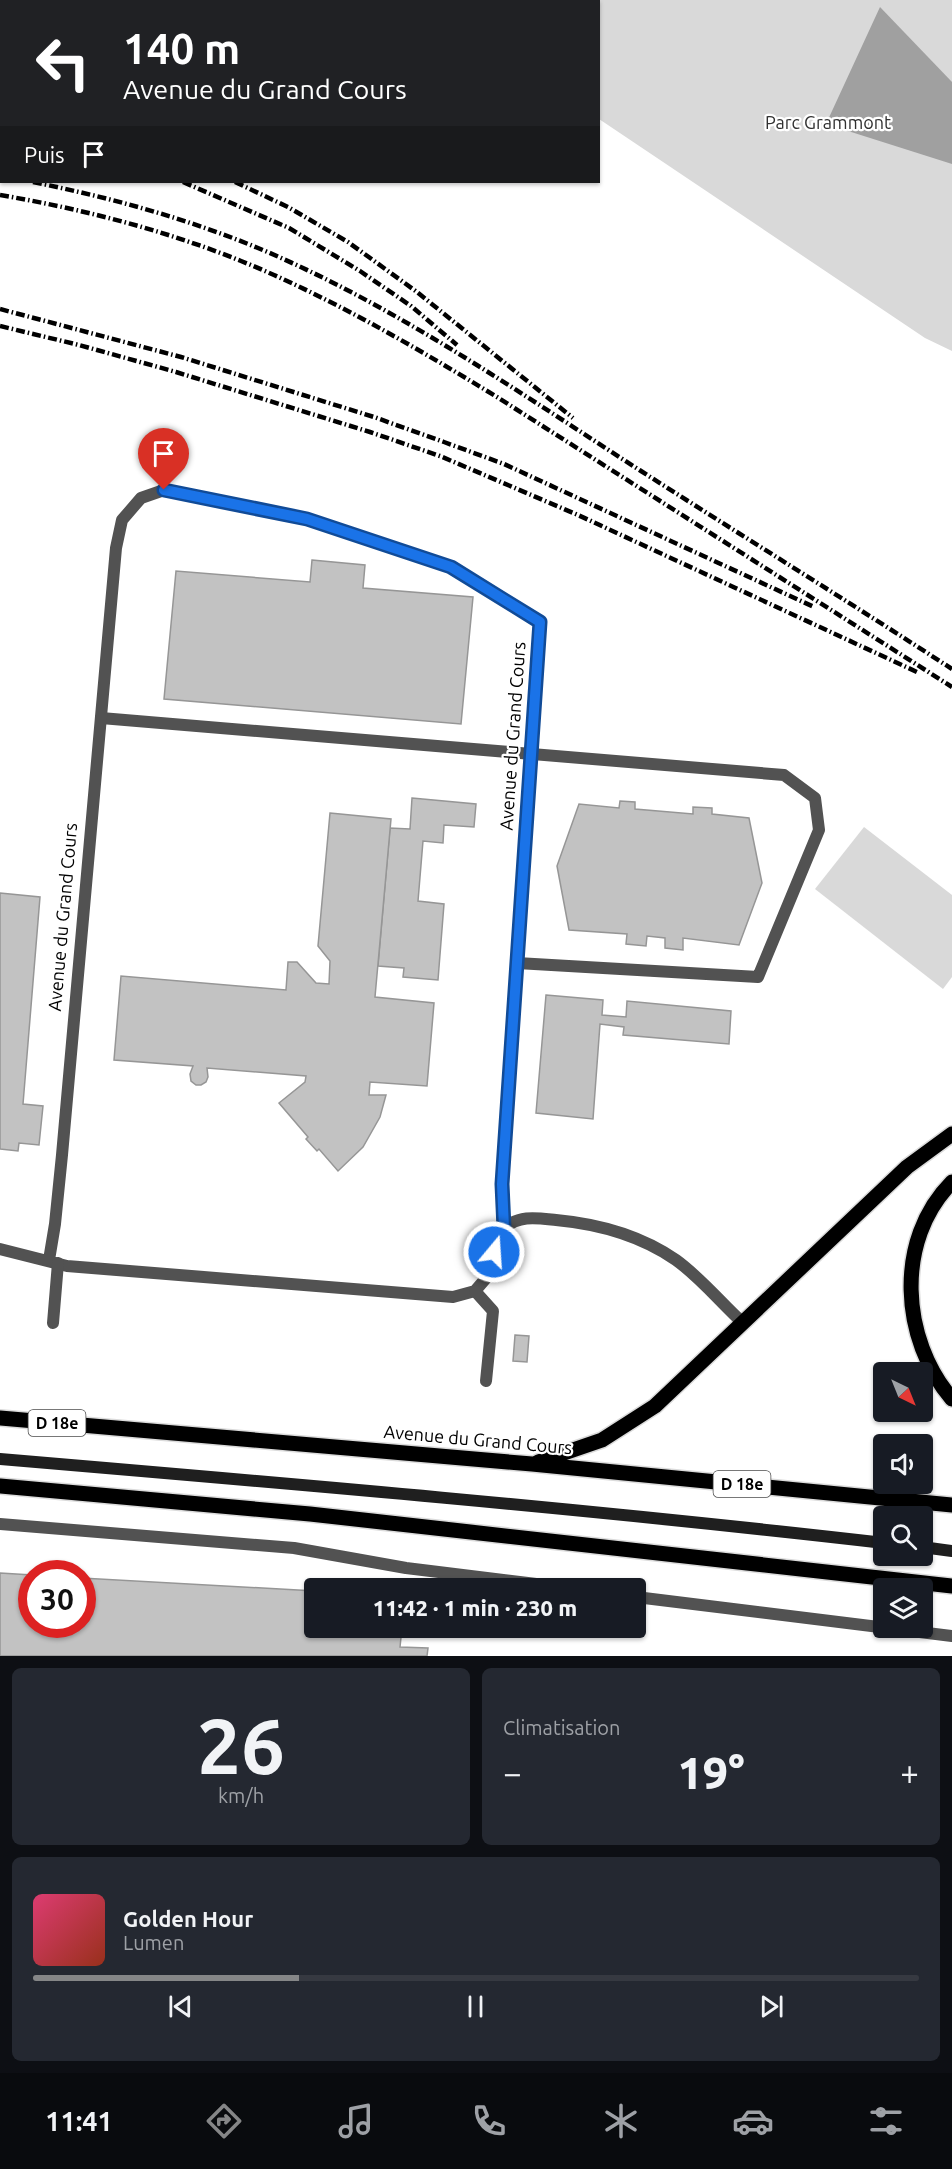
<!DOCTYPE html>
<html lang="fr">
<head>
<meta charset="utf-8">
<style>
  body { margin:0; font-family:Ubuntu,sans-serif; background:#242831; color:#f1f3f6; height:100vh; display:flex; flex-direction:column; font-size:22px; white-space:nowrap }
  * { box-sizing:border-box; margin:0 }
  p { font-size:20px; color:#9ea1a6 }
  .icon { flex:none; width:33px; height:33px; fill:none; stroke:currentColor; stroke-width:2; stroke-linecap:round; stroke-linejoin:round }
  .map { position:relative; height:1656px; overflow:hidden }
  .panel { display:flex; flex-direction:column; gap:12px; padding:12px; background:#0d0f14; flex:1 }
  .panel>* { flex:none }
  .banner { position:absolute; left:0px; top:0px; width:600px; height:183px; box-shadow:0 2px 4px #0004; background:#202124; color:#fff; overflow:hidden }
  .needle { width:39px; rotate:137deg }
  .controls { position:absolute; left:873px; top:1362px; display:grid; gap:12px }
  .controls a { display:grid; place-items:center; width:60px; height:60px; border-radius:6px; background:#171b24; box-shadow:0 2px 4px #0004; font-size:30px }
  .speed { position:absolute; left:18px; top:1560px; display:flex; gap:12px; font-size:30px; font-weight:700; text-align:center }
  .speed>* { display:grid; place-content:center; width:78px; height:78px; border-radius:50%; background:#171b24; box-shadow:0 2px 4px #0004; line-height:1 }
  .speed .limit { border:9px solid #d22; background:#fff; color:#111 }
  .pin { position:absolute; display:grid; place-items:center; width:51px; height:51px; color:#fff; margin:-62px -26px; border-radius:50% 50% 50% 0; rotate:-45deg; box-shadow:0 0 6px #0007 }
  .pin .icon { rotate:45deg }
  .me { position:absolute; width:66px; margin:-33px; rotate:18deg; stroke-linejoin:round; filter:drop-shadow(0 0 4px #0008) }
  .turn { display:flex; align-items:center; gap:21px; height:126px; padding:0 24px; font-size:27px }
  .turn .icon { width:78px; height:78px; stroke-width:2.5 }
  .turn b { display:block; font-size:42px; line-height:51px }
  .then { display:flex; align-items:center; height:57px; padding:0 24px; background:#0003; gap:12px; font-size:22px }
  .big { font-size:45px; font-weight:800; line-height:1.1 }
  .panel .tile { flex:1; display:flex; flex-direction:column; justify-content:center; gap:9px; min-width:0; padding:0 21px; border-radius:9px; background:#242831 }
  .panel .dial { align-items:center; gap:0 }
  .dial b { font-size:78px; line-height:1 }
  .song { display:flex; align-items:center; gap:18px }
  .cover { width:72px; height:72px; border-radius:9px; background:linear-gradient(135deg,hsl(340 70% 55%),hsl(10 70% 35%)) }
  .played { height:6px; border-radius:3px; background:linear-gradient(90deg,#858687 30%,#363941 30%) }
  .keys { display:flex; justify-content:space-around; direction:ltr }
  .heat { display:flex; justify-content:space-between; align-items:center; font-size:33px; direction:ltr }
  .panel .tiles { flex:1; display:grid; gap:12px; grid-template-columns:1fr 1fr }
  .tile:last-child { grid-column:span 2 }
  .trip { position:absolute; left:304px; top:1578px; width:342px; height:60px; border-radius:6px; background:#171b24; box-shadow:0 2px 4px #0004; font-weight:800; line-height:60px; text-align:center }
  .dock { display:flex; height:96px; justify-content:space-around; align-items:center; background:#090b0e; color:#9ea1a6 }
  .dock .icon { width:42px; height:42px }
  .dock .on { color:#858687 }
  .dock b { font-size:27px; color:#f1f3f6 }
  .map>svg:first-child { display:block }
  .green { fill:#d9d9d9 }
  .water { fill:#a0a0a0 }
  .building { fill:#c2c2c2; stroke:#969696; stroke-width:1.5 }
  .lines { fill:none; stroke-linecap:round; stroke-linejoin:round }
  .primary-casing { stroke:#dbdbdb; stroke-width:18 }
  .lane { stroke:#525252; stroke-width:12 }
  .street { stroke:#525252; stroke-width:12 }
  .secondary { stroke:#1f1f1f; stroke-width:12 }
  .primary { stroke:#000; stroke-width:15 }
  .rail { stroke:#000; stroke-width:4.5; stroke-dasharray:9 3 1.5 3; stroke-linecap:butt }
  .route-casing { stroke:#114b97; stroke-width:15 }
  .route { stroke:#1a73e8; stroke-width:10 }
  .labels { text-anchor:middle; stroke-width:4.5; stroke-linejoin:round; paint-order:stroke }
  .shield { fill:#fff; stroke:#4c4c4c; stroke-width:1.5 }
  .shield-label { font-size:16px; font-weight:bold; fill:#000 }
  .park-label { font-size:18px; fill:#303030; stroke:#fff }
  .street-label { font-size:18px; fill:#000; stroke:#fff }
</style>
</head>
<body>
<div class="map">
<svg width="952" height="1656" viewBox="0 0 952 1656">
  <rect width="100%" height="100%" fill="#fff"/>
  <g class="green">
    <polygon points="502,0 952,0 952,351 925,338 599,119 598,2 501,2"/>
    <polygon points="864,827 952,895 952,977 943,989 815,889"/>
  </g>
  <polygon class="water" points="880,7 952,82 952,164 826,124"/>
  <g class="building">
    <polygon points="431,0 470,0 429,2"/>
    <polygon points="312,560 365,565 363,588 473,597 461,724 164,699 176,571 310,582"/>
    <polygon points="412,798 476,804 474,827 444,825 443,843 423,841 418,901 444,904 438,980 403,977 404,968 378,966 390,828 410,829"/>
    <polygon points="620,801 635,802 635,809 693,814 693,807 712,808 712,814 749,818 762,883 739,945 683,938 683,950 665,948 665,938 647,936 646,946 626,944 627,934 569,930 557,866 579,804 619,808"/>
    <polygon points="330,813 391,819 375,997 434,1003 427,1086 370,1082 369,1095 386,1095 380,1117 363,1147 338,1171 319,1149 317,1151 306,1139 308,1137 279,1103 305,1082 306,1076 207,1068 208,1077 206,1082 201,1085 196,1085 191,1081 190,1074 193,1066 114,1060 121,976 286,990 288,962 297,962 316,983 329,984 330,961 318,946"/>
    <polygon points="0,893 40,897 23,1104 43,1106 39,1145 19,1143 18,1151 0,1149"/>
    <polygon points="546,995 603,1000 602,1015 626,1017 627,1001 731,1011 729,1044 623,1035 624,1027 600,1024 593,1119 536,1113"/>
    <polygon points="515,1335 529,1336 527,1362 513,1361"/>
    <polygon points="0,1573 32,1575 32,1624 82,1624 82,1578 315,1591 315,1628 402,1628 400,1647 428,1648 427,1656 0,1656"/>
  </g>
  <g class="lines">
    <defs>
      <g id="primary">
        <path d="M952,1182C894,1240 901,1340 952,1399"/>
        <polyline points="0,1418 532,1464 952,1505"/>
        <polyline points="538,1462 602,1440 655,1406 907,1167 952,1134"/>
        <polyline points="0,1486 310,1514 952,1586"/>
      </g>
    </defs>
    <use href="#primary" class="primary-casing"/>
    <g class="lane">
      <polyline points="0,1524 294,1548 406,1568 569,1588"/>
      <polyline points="636,1597 952,1636"/>
    </g>
    <g class="street">
      <polyline points="101,718 784,775 815,798 819,830 758,977 517,963"/>
      <path d="M504,1228C520,1215 536,1218 556,1220C599,1224 640,1235 676,1260C701,1278 721,1303 743,1323"/>
      <polyline points="0,1249 67,1266 453,1297 475,1291 487,1277 496,1244 504,1228 502,1184 540,622 451,567 307,519 164,490 141,498 122,520 116,548 62,1155 55,1224 49,1260"/>
      <polyline points="475,1291 493,1311 486,1381"/>
      <polyline points="53,1323 58,1263"/>
    </g>
    <g class="secondary">
      <path d="M0,1459C295,1484 589,1509 884,1543"/>
      <polyline points="922,1547 952,1551"/>
    </g>
    <use href="#primary" class="primary"/>
    <g class="rail">
      <polyline points="0,113 2,113"/>
      <polyline points="0,129 2,130"/>
      <polyline points="0,175 2,176"/>
      <path d="M33,182C117,199 200,222 279,257C407,314 523,395 641,471C744,537 849,602 952,669"/>
      <polyline points="183,182 289,228 360,271 411,306 457,345"/>
      <polyline points="235,182 288,207 348,242 417,292 573,418"/>
      <path d="M0,195C94,211 187,236 274,275C352,310 425,353 497,397L952,687"/>
      <polyline points="0,309 181,357 374,417 444,442 504,464 814,607"/>
      <polyline points="0,326 79,345 176,372 370,432 440,456 578,515 917,672"/>
    </g>
  </g>
  <g class="lines">
    <defs>
      <polyline id="route" points="164,490 307,519 451,567 540,622 502,1184 504,1228 494,1252"/>
    </defs>
    <use href="#route" class="route-casing"/>
    <use href="#route" class="route"/>
  </g>
  <g class="labels">
    <g class="shield">
      <rect x="28.5" y="1410" width="57" height="26" rx="4.5"/>
      <rect x="713.5" y="1471" width="57" height="26" rx="4.5"/>
    </g>
    <g class="shield-label">
      <text x="57" y="1429">D 18e</text>
      <text x="742" y="1490">D 18e</text>
    </g>
    <g class="park-label">
      <text x="828" y="129">Parc Grammont</text>
    </g>
    <g class="street-label">
      <text transform="translate(513 736) rotate(-86)" y="6">Avenue du Grand Cours</text>
      <text transform="translate(63 917) rotate(-85)" y="6">Avenue du Grand Cours</text>
      <text transform="translate(478 1440) rotate(5)" y="6">Avenue du Grand Cours</text>
    </g>
  </g>
</svg>
<div class="controls">
<a><svg class="needle" viewBox="-14 -14 28 28"><path d="M0-13l5 13h-10z" fill="#e53935"/><path d="M0 13l5-13h-10z" fill="#9ea1a6"/></svg></a>
<a><svg class="icon" aria-label="sound" viewBox="0 0 24 24"><path d="M4 9h4l5-4v14l-5-4H4zM17 9q2 3 0 6"/></svg></a>
<a><svg class="icon" aria-label="search" viewBox="0 0 24 24"><circle cx="10" cy="10" r="6"/><path d="M15 15l6 6"/></svg></a>
<a><svg class="icon" aria-label="layers" viewBox="0 0 24 24"><path d="M12 4l9 5-9 5-9-5zM3 14l9 5 9-5"/></svg></a>
</div>
<div class="speed"><div class="limit">30</div></div>
<div class="pin" style="left:164px;top:490px;background:#d93025"><svg class="icon" aria-label="arrive" viewBox="0 0 24 24"><path d="M6 21V4h12l-3 4 3 4H6"/></svg></div>
<svg class="me" style="left:494px;top:1252px" viewBox="-20 -20 40 40"><circle r="17" fill="#1a73e8" stroke="#fff" stroke-width="3"/><path d="M0-11L8 9 0 5-8 9z" fill="#fff"/></svg>
<div class="trip">11:42 · 1 min · 230 m</div>
<div class="banner">
<div class="turn"><svg class="icon" aria-label="left" viewBox="0 0 24 24"><path d="M17 20v-9H6M10 6l-5 5 5 5"/></svg><div><b>140 m</b>Avenue du Grand Cours</div></div>
<div class="then">Puis<svg class="icon" aria-label="arrive" viewBox="0 0 24 24"><path d="M6 21V4h12l-3 4 3 4H6"/></svg></div>
</div>
</div>
<section class="panel">
<div class="tiles">
<div class="tile dial"><b>26</b><p>km/h</p></div>
<div class="tile"><p>Climatisation</p>
<div class="heat"><a>−</a><b class="big">19°</b><a>+</a></div>
</div>
<div class="tile">
<div class="song"><i class="cover"></i><div><b>Golden Hour</b><p>Lumen</p></div></div>
<div class="played"></div>
<div class="keys"><svg class="icon" aria-label="previous" viewBox="0 0 24 24"><path d="M18 5L8 12l10 7zM5 5v14"/></svg><svg class="icon" aria-label="pause" viewBox="0 0 24 24"><path d="M8 5v14M16 5v14"/></svg><svg class="icon" aria-label="next" viewBox="0 0 24 24"><path d="M6 5l10 7-10 7zM19 5v14"/></svg></div>
</div>
</div>
</section>
<nav class="dock">
<b>11:41</b>
<svg class="icon on" aria-label="directions" viewBox="0 0 24 24"><path d="M12 3l9 9-9 9-9-9zM9 14v-3h6M13 9l2 2-2 2"/></svg>
<svg class="icon" aria-label="music" viewBox="0 0 24 24"><path d="M9 18V5l10-2v13"/><circle cx="6" cy="18" r="3"/><circle cx="16" cy="16" r="3"/></svg>
<svg class="icon" aria-label="phone" viewBox="0 0 24 24"><path d="M5 4h4l2 5-3 2q2 4 5 5l2-3 5 2v4C11 20 4 13 5 4z"/></svg>
<svg class="icon" aria-label="climate" viewBox="0 0 24 24"><path d="M12 3v18M4 7l16 10M4 17L20 7"/></svg>
<svg class="icon" aria-label="car" viewBox="0 0 24 24"><path d="M5 17H2v-5l4-1 3-4h7l3 4 3 1v5h-3M9 17h6M6 11h13"/><circle cx="7" cy="17" r="2"/><circle cx="17" cy="17" r="2"/></svg>
<svg class="icon" aria-label="filters" viewBox="0 0 24 24"><path d="M4 7h16M4 17h16"/><circle cx="9" cy="7" r="2"/><circle cx="15" cy="17" r="2"/></svg>
</nav>
</body>
</html>
